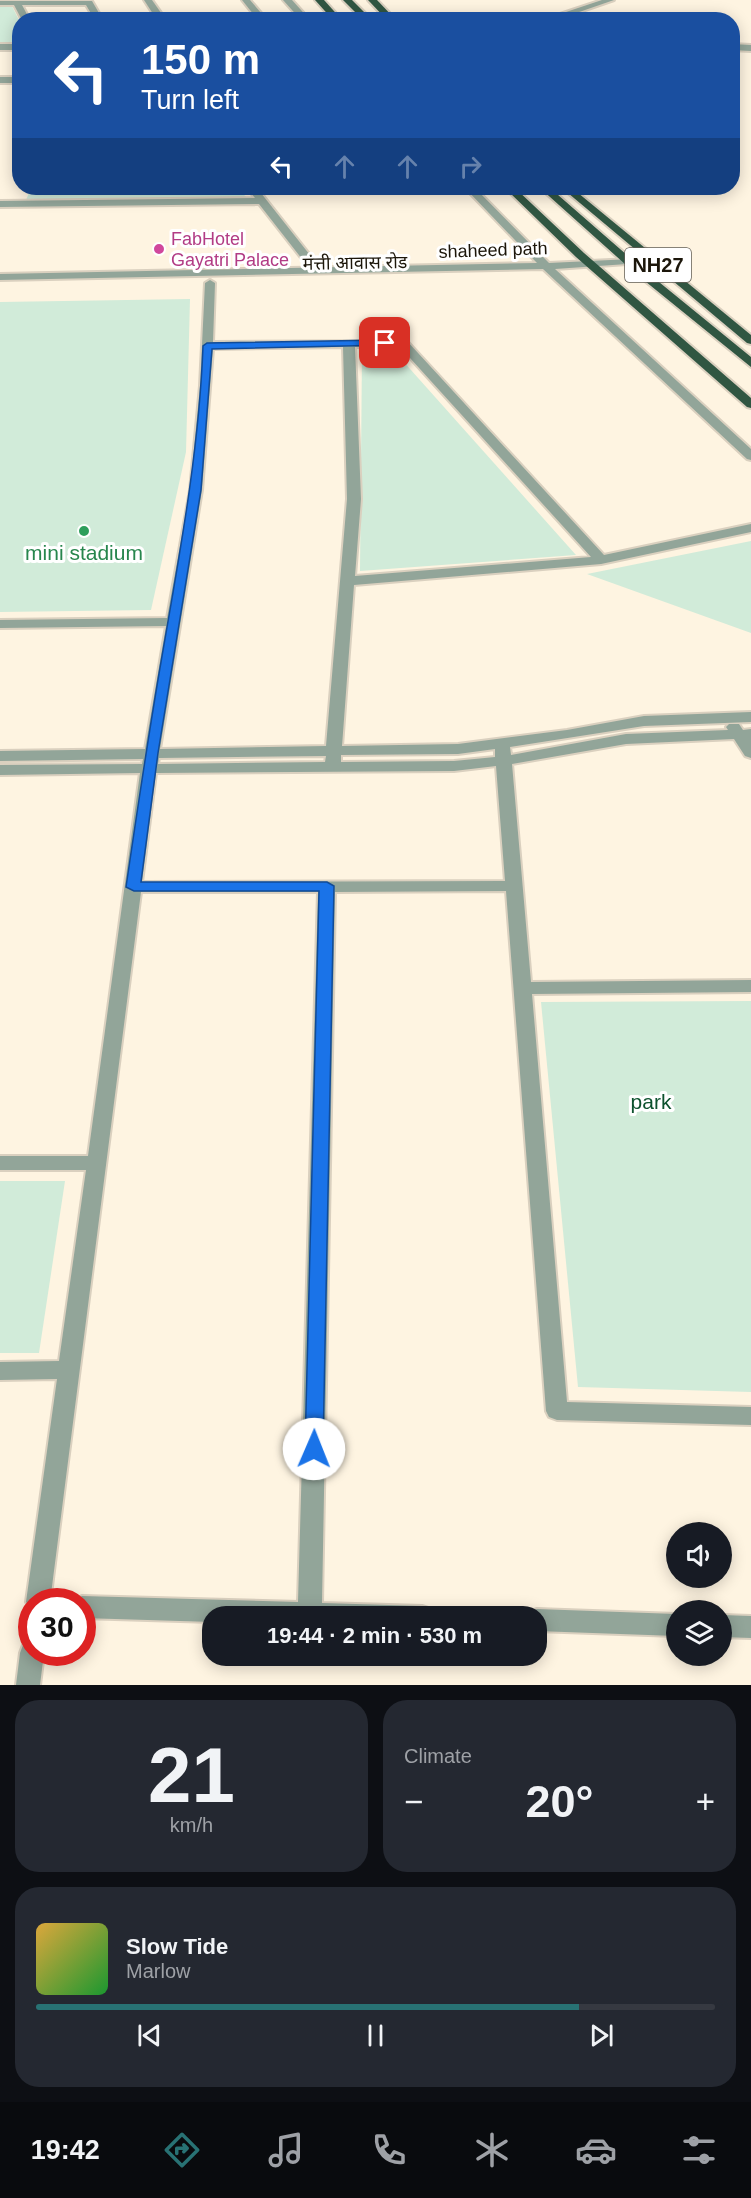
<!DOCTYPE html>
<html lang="en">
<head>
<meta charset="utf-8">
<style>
  body { margin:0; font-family:Arial,"Noto Sans Devanagari",sans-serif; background:#242831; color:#f1f3f6; height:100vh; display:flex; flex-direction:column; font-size:22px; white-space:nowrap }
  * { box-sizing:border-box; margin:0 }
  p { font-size:20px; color:#9ea1a6 }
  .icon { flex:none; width:33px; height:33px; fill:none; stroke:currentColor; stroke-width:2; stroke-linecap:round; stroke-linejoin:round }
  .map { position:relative; height:1685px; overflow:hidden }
  .details { display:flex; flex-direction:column; gap:15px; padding:15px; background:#0d0f14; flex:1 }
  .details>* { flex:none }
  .guide { position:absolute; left:12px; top:12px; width:728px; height:183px; border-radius:24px; box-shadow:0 3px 15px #0003; background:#1a4fa0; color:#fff; overflow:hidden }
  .fabs { position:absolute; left:666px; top:1522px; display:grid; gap:12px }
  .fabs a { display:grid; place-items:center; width:66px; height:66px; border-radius:50%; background:#171b24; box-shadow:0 3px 15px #0003; font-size:30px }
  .speed { position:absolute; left:18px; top:1588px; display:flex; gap:12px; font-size:30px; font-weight:700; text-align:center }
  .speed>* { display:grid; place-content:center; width:78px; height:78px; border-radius:50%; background:#171b24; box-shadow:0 3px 15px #0003; line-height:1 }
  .speed .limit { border:9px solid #d22; background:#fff; color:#111 }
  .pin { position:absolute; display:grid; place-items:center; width:51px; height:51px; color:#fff; margin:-26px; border-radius:12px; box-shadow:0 3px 9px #0006 }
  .me { position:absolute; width:66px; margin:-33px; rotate:1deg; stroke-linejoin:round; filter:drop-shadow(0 0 4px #0008) }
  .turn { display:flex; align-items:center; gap:21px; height:126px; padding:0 30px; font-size:27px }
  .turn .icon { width:78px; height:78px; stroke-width:2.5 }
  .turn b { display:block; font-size:42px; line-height:51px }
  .lanes { display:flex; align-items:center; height:57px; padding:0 30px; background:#0003; justify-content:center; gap:30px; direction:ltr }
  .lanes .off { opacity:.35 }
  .big { font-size:45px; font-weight:700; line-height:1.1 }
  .details .widget { flex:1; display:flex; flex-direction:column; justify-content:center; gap:9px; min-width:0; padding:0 21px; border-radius:24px; background:#242831 }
  .details .dial { align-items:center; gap:0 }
  .dial b { font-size:78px; line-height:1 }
  .song { display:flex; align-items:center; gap:18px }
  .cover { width:72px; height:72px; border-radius:9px; background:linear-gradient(135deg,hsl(40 70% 55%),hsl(130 70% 35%)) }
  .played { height:6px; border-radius:3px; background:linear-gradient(90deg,#287274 80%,#363941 80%) }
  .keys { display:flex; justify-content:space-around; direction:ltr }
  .heat { display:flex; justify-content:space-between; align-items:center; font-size:33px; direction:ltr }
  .details .tiles { flex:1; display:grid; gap:15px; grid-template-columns:1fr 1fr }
  .widget:last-child { grid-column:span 2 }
  .trip { position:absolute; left:202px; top:1606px; width:345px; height:60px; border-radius:24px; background:#171b24; box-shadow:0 3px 15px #0003; font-weight:700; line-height:60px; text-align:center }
  .menu { display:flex; height:96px; justify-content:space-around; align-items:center; background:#090b0e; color:#9ea1a6 }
  .menu .icon { width:42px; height:42px }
  .menu .selected { color:#287274 }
  .menu b { font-size:27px; color:#f1f3f6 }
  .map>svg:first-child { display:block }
  .green { fill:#d1ebd9 }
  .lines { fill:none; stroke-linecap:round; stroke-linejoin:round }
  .minor-casing { stroke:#dad0bf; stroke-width:4 }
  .tertiary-casing { stroke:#dad0bf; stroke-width:4 }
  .trunk-casing { stroke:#dad0bf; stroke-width:4 }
  .minor { fill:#92a599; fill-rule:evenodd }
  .tertiary { fill:#92a599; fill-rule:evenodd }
  .trunk { fill:#305642; fill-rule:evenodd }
  .route { fill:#1a73e8; stroke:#114b97; stroke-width:1.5 }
  .hotel-dot { fill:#d1479c; stroke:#fff; stroke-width:2 }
  .leisure-dot { fill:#2e9e5b; stroke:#fff; stroke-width:2 }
  .labels { text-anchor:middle; stroke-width:6; stroke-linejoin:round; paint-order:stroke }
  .far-hotel-label { font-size:18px; fill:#b23c85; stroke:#fff; text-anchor:start }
  .far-street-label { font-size:18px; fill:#1c160a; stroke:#fff }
  .shield { fill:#fff; stroke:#605c54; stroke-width:1.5 }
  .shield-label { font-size:20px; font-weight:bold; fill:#1c160a }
  .leisure-label { font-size:21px; fill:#27864d; stroke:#fff }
  .park-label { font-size:21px; fill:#0d522e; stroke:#fff }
</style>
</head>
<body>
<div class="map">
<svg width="751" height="1685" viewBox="0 0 751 1685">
  <rect width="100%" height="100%" fill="#fef4e1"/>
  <g class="green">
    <polygon points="0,6 12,6 19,20 19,44 0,44"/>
    <polygon points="31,188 238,188 246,197 26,200"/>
    <polygon points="190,299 186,452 151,610 0,612 0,302"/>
    <polygon points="362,351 394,351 576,555 360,571"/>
    <polygon points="751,541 751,633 587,574"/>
    <polygon points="751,1001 751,1392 578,1387 541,1002"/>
    <polygon points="0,1181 65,1181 39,1353 0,1353"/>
  </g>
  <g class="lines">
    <defs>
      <g id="minor">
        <polygon points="144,0 152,0 166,20 157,20"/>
        <polygon points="242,0 250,0 267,20 258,20"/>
        <polygon points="602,0 614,0 556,20 542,20"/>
        <polygon points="0,1 92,1 103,20 95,20 86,5 22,5 30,20 22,20 14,5 0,5"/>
        <rect x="0" y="44" width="20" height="6"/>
        <polygon points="732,44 751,45 751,51 732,50"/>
        <rect x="0" y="77" width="20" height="6"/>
        <polygon points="247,188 257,188 321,269 321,273 313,273 259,204 0,207 0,201 255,198"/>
        <path d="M210,280L215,283L213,342L407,341L604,555L751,524V532L601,564L354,585L342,746L458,744L567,730L644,716L751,712V722L644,726L510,747L511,755L626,734L728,730L726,727L729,724H739L743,730L751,729V758L745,756L734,739L626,744L512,764L531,982L751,980V992L532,994L567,1402L751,1407V1425L557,1420L549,1417L546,1411L506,891L335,892L322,1603L422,1606L431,1609L434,1617H213V1622L82,1618V1602H72L82,1596L298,1602L318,892H141L50,1602H32V1610L26,1602L57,1379L0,1380V1362L59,1361L86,1170H0V1156H88L140,773L0,775V765L142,764L143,759L0,761V751L145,749L166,626L0,628V620L167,618L190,490L200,386L205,283ZM343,347L347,499L326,746L160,749L202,490L213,349ZM355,347H400L591,557L355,576L361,499ZM495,749V757L454,761L341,762V755L458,754ZM326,756L325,762L158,764L159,758ZM496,766L505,881L142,882L156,773L454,771Z"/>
        <polygon points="537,1609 676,1614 676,1636 537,1631 537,1617 526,1617 528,1612"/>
        <polygon points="722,1615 751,1616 751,1638 722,1637"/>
        <polygon points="32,1642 32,1653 44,1653 40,1685 16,1685 20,1653 23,1645"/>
      </g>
      <g id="tertiary">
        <polygon points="283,0 292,0 310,20 301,20"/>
        <polygon points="465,188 475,188 549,263 631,259 632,261 627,264 555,269 751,449 751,460 747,459 543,269 0,280 0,274 537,263"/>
      </g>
      <g id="trunk">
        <polygon points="315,0 324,0 342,20 333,20"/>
        <polygon points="343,0 352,0 372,20 363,20"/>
        <polygon points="368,0 377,0 396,20 387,20"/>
        <polygon points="505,188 515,188 584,253 751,398 751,408 747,407 576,257"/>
        <polygon points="540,188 550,188 643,269 751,357 751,367 635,273"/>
        <polygon points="562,188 572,188 751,335 751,344 747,343"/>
      </g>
    </defs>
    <use href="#minor" class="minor-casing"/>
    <use href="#tertiary" class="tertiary-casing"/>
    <use href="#trunk" class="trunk-casing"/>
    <use href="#minor" class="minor"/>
    <use href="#tertiary" class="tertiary"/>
    <use href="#trunk" class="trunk"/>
  </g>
  <path class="route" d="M385,340L390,343L388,345L212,349L201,490L158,753L141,882H327L334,886L323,1449L321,1455L314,1457L308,1455L305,1449L319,891H134L126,887C137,812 148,737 161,662C179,557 199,453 203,346L207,343Z"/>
  <circle class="hotel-dot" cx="159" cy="249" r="6"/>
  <circle class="leisure-dot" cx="84" cy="531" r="6"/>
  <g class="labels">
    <g class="far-hotel-label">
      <text x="171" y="245">FabHotel<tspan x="171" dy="21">Gayatri Palace</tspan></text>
    </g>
    <g class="far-street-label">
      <text transform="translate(493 250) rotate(-2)" y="6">shaheed path</text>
      <text transform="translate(355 263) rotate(-1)" y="6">मंत्ती आवास रोड</text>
    </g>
    <rect class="shield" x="625" y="248" width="66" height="34" rx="4.5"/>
    <g class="shield-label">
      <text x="658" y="272">NH27</text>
    </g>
    <g class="leisure-label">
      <text x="84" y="560">mini stadium</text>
    </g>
    <g class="park-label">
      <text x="651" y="1109">park</text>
    </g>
  </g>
</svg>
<div class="fabs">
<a><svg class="icon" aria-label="sound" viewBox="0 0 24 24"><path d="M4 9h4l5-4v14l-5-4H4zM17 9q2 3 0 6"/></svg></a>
<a><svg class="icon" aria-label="layers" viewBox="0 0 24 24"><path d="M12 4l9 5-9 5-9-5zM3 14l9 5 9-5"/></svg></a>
</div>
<div class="speed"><div class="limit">30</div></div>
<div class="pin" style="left:385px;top:343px;background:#d93025"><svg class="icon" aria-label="arrive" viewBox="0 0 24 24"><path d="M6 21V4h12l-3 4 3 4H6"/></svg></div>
<svg class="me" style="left:314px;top:1449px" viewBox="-20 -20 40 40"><circle r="19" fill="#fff"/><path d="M0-13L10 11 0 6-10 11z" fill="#1a73e8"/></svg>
<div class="trip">19:44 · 2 min · 530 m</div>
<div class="guide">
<div class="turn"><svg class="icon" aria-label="left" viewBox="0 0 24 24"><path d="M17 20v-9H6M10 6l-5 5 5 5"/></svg><div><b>150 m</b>Turn left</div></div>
<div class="lanes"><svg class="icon" aria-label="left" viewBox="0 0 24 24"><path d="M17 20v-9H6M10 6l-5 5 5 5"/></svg><svg class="icon off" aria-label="ahead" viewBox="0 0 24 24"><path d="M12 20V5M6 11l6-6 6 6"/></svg><svg class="icon off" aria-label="ahead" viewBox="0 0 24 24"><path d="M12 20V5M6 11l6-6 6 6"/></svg><svg class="icon off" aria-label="right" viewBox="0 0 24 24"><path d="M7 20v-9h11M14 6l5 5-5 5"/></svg></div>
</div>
</div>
<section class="details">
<div class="tiles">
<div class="widget dial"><b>21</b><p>km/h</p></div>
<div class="widget"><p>Climate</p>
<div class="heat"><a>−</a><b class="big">20°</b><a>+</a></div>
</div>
<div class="widget">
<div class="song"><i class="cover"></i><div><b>Slow Tide</b><p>Marlow</p></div></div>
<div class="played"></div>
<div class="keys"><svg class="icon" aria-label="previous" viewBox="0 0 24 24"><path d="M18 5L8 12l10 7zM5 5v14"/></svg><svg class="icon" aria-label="pause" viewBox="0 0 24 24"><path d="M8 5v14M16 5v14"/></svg><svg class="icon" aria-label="next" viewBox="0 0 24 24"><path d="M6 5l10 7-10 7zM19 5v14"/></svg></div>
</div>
</div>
</section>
<nav class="menu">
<b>19:42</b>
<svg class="icon selected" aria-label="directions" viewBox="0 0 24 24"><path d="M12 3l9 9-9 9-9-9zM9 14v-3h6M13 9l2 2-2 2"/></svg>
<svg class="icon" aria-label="music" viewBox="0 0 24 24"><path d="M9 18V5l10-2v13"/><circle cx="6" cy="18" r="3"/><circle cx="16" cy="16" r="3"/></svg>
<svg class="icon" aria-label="phone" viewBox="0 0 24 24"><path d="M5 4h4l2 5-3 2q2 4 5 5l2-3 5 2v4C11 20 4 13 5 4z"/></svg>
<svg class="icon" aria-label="climate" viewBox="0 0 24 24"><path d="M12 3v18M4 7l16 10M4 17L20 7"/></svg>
<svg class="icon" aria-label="car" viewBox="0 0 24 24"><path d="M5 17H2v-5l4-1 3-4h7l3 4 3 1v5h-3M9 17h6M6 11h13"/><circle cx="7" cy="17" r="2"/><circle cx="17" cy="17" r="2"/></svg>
<svg class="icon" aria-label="filters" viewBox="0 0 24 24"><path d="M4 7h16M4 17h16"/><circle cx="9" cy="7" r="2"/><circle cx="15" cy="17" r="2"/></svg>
</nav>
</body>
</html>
